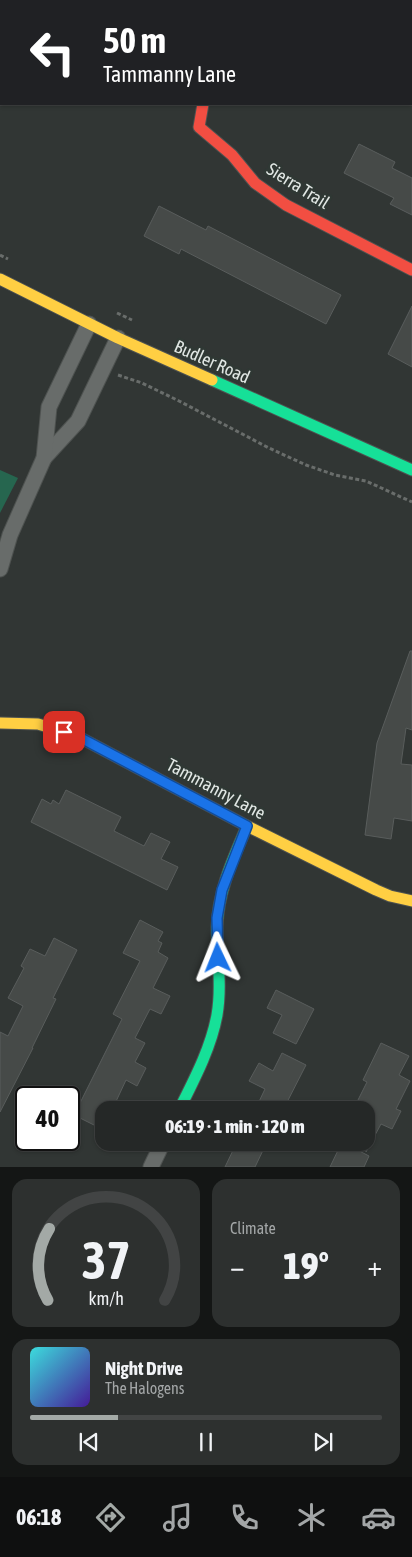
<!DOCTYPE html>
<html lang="en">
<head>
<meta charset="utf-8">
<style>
  body { margin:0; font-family:"Asap Condensed",sans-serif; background:#2d302f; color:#f1f3f6; height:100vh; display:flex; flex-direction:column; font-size:19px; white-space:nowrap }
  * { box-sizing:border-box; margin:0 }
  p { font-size:16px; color:#a3a6a7 }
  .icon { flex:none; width:28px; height:28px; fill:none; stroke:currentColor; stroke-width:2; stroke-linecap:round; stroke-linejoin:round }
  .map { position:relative; height:1167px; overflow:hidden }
  .sheet { display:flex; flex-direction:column; gap:12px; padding:12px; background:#141615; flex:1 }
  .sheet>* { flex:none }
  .top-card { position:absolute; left:0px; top:0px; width:412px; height:105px; box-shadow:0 1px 4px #0004,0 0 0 1px #424444; background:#202124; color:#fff; overflow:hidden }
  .speed { position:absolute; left:15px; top:1086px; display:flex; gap:10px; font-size:25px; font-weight:700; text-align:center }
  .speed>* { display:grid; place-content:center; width:65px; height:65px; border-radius:50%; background:#252827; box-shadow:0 1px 4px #0004,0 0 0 1px #424444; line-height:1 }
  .speed .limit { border:2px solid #111; border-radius:8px; background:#fff; color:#111 }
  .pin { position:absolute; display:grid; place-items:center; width:42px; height:42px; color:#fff; margin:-21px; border-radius:10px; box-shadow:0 2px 8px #0006 }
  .me { position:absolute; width:55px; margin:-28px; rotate:358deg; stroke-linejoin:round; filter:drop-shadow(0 0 4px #0008) }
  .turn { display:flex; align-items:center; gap:18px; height:105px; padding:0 20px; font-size:22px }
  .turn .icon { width:65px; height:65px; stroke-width:2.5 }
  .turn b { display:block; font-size:35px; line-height:42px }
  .big { font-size:38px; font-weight:800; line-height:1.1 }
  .sheet .tile { flex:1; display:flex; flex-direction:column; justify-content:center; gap:8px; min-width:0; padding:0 18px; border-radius:15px; background:#2d302f }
  .sheet .dial { align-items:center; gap:0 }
  .dial svg { height:130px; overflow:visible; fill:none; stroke:#424444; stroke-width:7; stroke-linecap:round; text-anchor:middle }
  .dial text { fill:#f1f3f6; stroke:none }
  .song { display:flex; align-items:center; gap:15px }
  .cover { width:60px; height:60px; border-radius:8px; background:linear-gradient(135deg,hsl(180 70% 55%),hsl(260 70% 35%)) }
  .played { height:5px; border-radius:2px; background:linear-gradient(90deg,#a3a9a6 25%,#424444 25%) }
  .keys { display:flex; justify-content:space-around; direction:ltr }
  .heat { display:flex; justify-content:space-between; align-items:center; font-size:28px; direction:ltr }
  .sheet .tiles { flex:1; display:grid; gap:12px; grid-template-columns:1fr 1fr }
  .tile:last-child { grid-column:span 2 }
  .trip { position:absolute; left:95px; top:1101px; width:280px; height:50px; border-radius:15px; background:#252827; box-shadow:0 1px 4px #0004,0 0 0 1px #424444; font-weight:800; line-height:50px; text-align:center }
  .tabs { display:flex; height:80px; justify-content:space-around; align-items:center; background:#0f1010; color:#a3a6a7 }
  .tabs .icon { width:35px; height:35px }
  .tabs .current { color:#a3a9a6 }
  .tabs b { font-size:22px; color:#f1f3f6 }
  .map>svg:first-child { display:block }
  .green { fill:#26664f }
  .building { fill:#464a48; stroke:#595d5c }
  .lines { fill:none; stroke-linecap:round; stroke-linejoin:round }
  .street-casing { stroke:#4e5250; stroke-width:17 }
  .fast-casing { stroke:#4e5250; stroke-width:13 }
  .slow-casing { stroke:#4e5250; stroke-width:13 }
  .jam-casing { stroke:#4e5250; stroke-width:13 }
  .path { stroke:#696d6b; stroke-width:3; stroke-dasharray:4 2.5; stroke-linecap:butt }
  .street { stroke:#686c6a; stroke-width:15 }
  .fast { stroke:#16e098; stroke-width:11 }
  .slow { stroke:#ffcf43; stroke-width:11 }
  .jam { stroke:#f24e42; stroke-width:11 }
  .route-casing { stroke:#114b97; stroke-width:12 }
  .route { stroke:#1a73e8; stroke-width:9 }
  .labels { text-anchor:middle; stroke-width:5; stroke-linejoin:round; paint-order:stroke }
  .street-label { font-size:18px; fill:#e1e7e4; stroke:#2f3834 }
</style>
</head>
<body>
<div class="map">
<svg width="412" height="1167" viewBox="0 0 412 1167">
  <rect width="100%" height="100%" fill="#313634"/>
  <polygon class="green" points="0,470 18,478 0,513"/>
  <g class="building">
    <polygon points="359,144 395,162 392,168 412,178 412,215 390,204 394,198 344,173"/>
    <polygon points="159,206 206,230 208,226 341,295 326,324 181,249 179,254 144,236"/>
    <polygon points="412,306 412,367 388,354"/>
    <polygon points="410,651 412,651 412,730 406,728 401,764 412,765 412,821 394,818 391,839 365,835 377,743"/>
    <polygon points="66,790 121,817 114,831 144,846 151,833 170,842 161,859 178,867 167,890 31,822 42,799 51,804 53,800 59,804"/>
    <polygon points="140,920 163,932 158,941 162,943 158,952 168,958 153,988 170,996 161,1014 150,1009 135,1038 145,1043 135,1062 146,1068 137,1086 126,1080 112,1110 104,1110 104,1130 74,1115 122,1019 113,1014 140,961 123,953"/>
    <polygon points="54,938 77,950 53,998 56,999 32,1048 33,1048 0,1112 0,1032 8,1036 23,1006 8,998 24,968 21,966 30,949 45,956"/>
    <polygon points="276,990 314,1009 296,1044 273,1033 282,1015 267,1008"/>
    <polygon points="381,1043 409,1056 399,1075 410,1081 396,1109 401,1111 392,1129 381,1124 366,1152 366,1110 353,1110 367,1082 363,1080"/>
    <polygon points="282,1053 306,1065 283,1110 255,1110 265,1089 249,1081 259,1063 273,1071"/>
    <polygon points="237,1142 267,1142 255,1167 225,1167"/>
    <polygon points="342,1142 369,1156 364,1167 330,1167"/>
  </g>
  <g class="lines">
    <defs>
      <g id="street">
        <polyline points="234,1 235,0"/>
        <polyline points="44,458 78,421 118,338"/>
        <polyline points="0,569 10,535 44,458 49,407 89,324"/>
        <polyline points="151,1167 163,1142"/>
      </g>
      <g id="fast">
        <polyline points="212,380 412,470"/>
        <path d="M179,1110C194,1080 211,1048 217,1015C222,986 217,957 217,927C218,891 233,859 247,826"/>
      </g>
      <g id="slow">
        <polyline points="0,279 118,338 212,380"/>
        <polyline points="0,723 38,724 77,736 247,826 376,890 390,896 412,901"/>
      </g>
      <polyline id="jam" points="203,104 199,127 232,155 255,183 286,205 412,270"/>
    </defs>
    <use href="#street" class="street-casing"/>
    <use href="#fast" class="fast-casing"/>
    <use href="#slow" class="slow-casing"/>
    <use href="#jam" class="jam-casing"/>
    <g class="path">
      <polyline points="46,1 47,0"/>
      <polyline points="0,94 1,91"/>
      <polyline points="0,255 8,259"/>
      <polyline points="117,313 132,320"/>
      <polyline points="118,375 142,383 179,401 269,448 306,465 335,475 366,481 412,502"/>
    </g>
    <use href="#street" class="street"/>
    <use href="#fast" class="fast"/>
    <use href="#slow" class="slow"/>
    <use href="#jam" class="jam"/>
  </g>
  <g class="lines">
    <defs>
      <polyline id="route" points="64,732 77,736 247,826 222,890 217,918 218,958"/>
    </defs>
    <use href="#route" class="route-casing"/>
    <use href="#route" class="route"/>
  </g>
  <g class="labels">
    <g class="street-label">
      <text transform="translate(298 186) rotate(32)" y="6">Sierra Trail</text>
      <text transform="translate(212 362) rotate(24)" y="6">Budler Road</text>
      <text transform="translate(216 789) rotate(28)" y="6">Tammanny Lane</text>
    </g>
  </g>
</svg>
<div class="speed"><div class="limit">40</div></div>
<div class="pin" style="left:64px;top:732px;background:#d93025"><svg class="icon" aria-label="arrive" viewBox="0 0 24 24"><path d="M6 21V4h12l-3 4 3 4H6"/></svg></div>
<svg class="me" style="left:218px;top:958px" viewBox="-20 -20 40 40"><path d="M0-17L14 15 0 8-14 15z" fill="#1a73e8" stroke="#fff" stroke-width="4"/></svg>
<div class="trip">06:19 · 1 min · 120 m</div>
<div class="top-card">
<div class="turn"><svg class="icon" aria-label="left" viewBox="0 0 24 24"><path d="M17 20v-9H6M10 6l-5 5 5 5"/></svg><div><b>50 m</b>Tammanny Lane</div></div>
</div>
</div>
<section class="sheet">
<div class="tiles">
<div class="tile dial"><svg viewBox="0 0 100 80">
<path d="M14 69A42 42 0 1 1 86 69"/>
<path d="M14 69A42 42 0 0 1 15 25" stroke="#a3a9a6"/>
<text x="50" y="56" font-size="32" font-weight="700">37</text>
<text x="50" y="72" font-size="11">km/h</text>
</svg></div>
<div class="tile"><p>Climate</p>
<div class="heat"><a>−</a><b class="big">19°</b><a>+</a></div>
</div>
<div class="tile">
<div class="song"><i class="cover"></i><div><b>Night Drive</b><p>The Halogens</p></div></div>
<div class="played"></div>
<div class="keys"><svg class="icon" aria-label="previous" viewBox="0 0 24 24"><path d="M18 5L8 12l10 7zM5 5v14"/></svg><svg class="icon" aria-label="pause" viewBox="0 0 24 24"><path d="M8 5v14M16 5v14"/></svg><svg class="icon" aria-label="next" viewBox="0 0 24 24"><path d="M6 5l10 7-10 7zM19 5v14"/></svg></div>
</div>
</div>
</section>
<nav class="tabs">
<b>06:18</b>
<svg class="icon current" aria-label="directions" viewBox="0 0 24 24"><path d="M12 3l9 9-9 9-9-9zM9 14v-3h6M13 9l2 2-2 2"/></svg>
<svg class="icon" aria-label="music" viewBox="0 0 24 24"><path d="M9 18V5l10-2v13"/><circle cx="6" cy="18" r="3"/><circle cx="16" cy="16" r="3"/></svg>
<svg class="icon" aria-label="phone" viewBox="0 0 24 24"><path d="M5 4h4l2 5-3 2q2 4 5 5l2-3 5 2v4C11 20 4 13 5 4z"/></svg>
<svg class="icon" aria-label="climate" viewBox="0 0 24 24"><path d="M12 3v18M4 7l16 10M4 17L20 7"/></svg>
<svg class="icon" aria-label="car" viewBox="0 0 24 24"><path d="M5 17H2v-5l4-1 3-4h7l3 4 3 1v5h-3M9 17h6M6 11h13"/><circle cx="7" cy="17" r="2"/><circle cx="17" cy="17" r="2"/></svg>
</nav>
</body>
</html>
